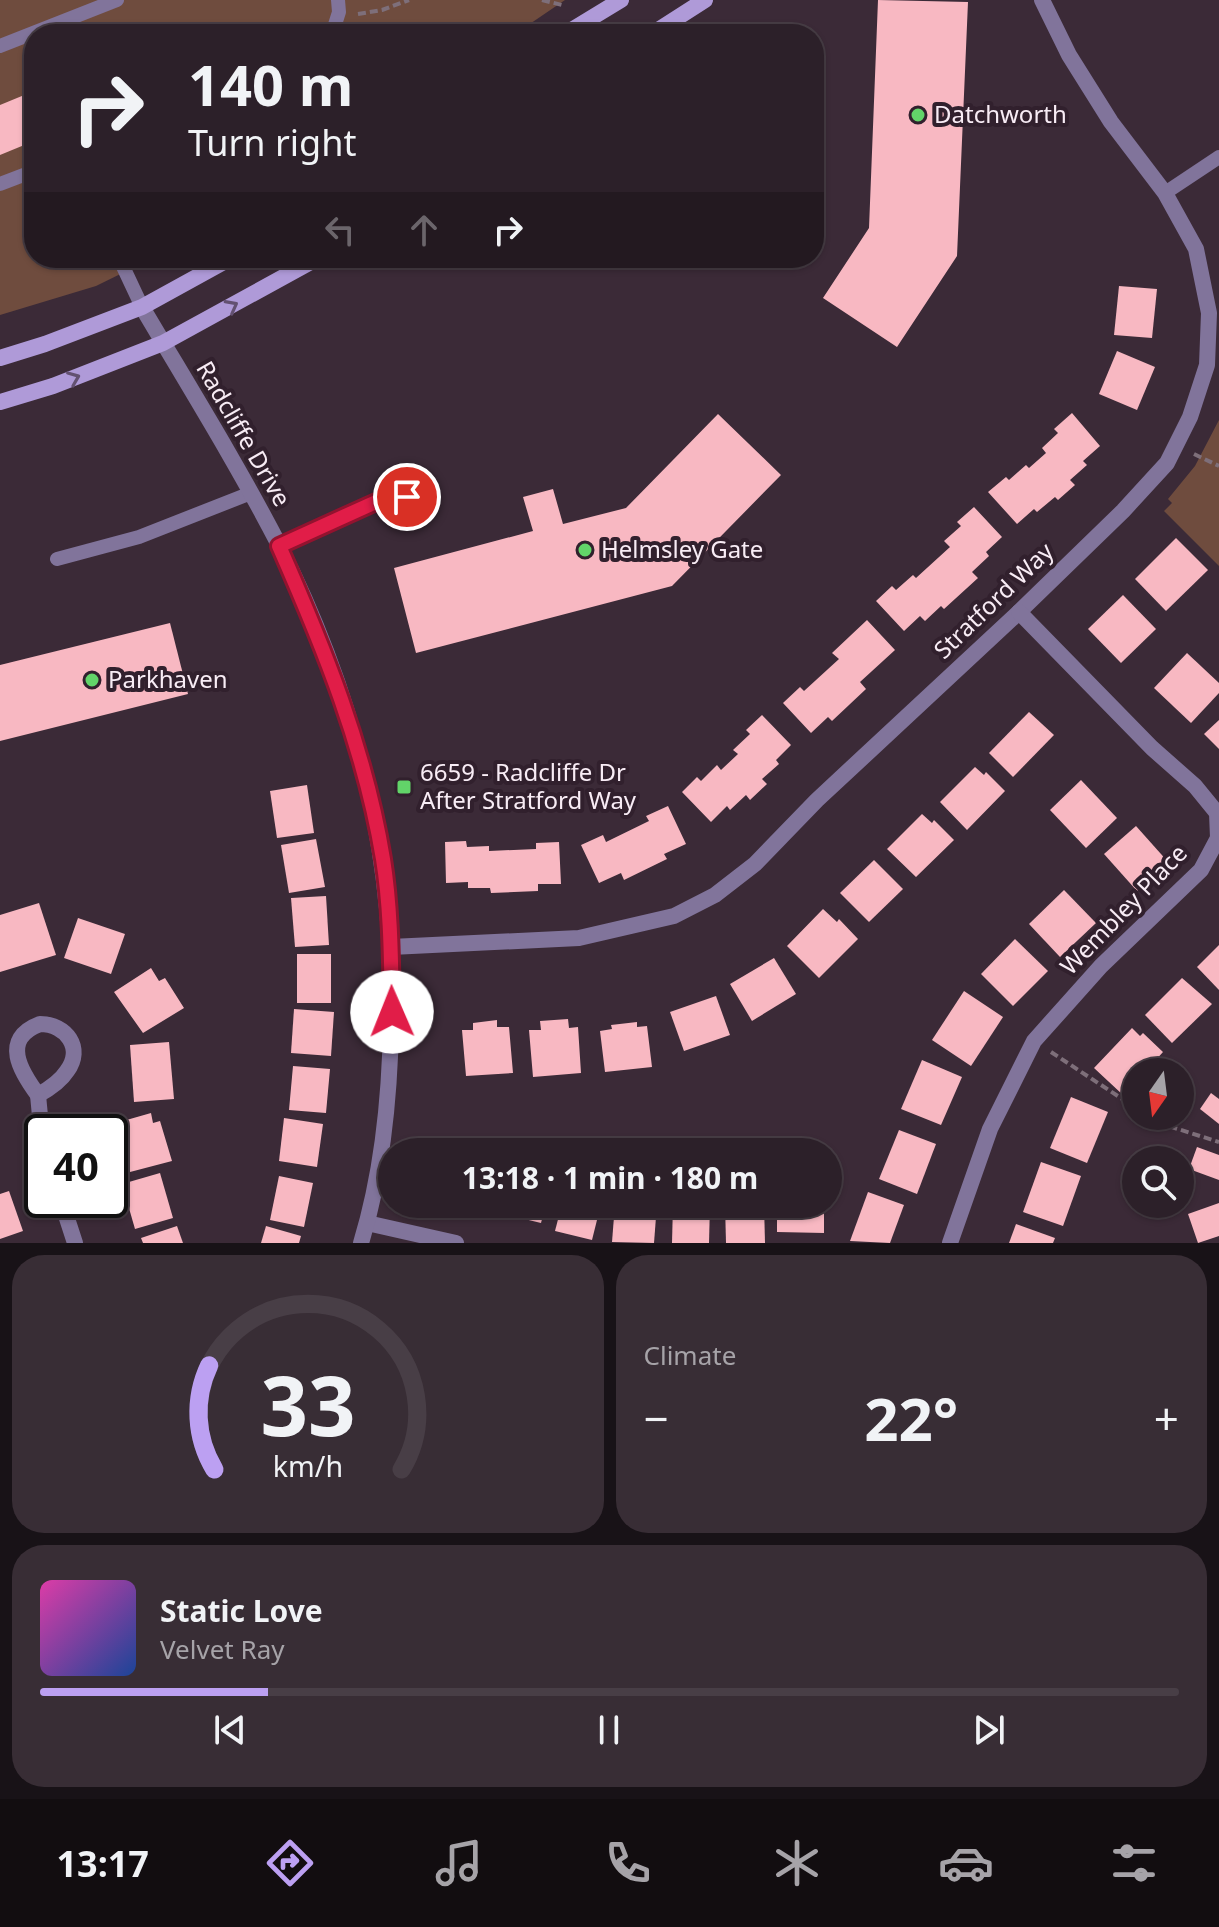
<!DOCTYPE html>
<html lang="en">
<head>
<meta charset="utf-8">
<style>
  body { margin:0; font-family:"Noto Sans",sans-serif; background:#382d35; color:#f1f3f6; height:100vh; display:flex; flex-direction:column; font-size:30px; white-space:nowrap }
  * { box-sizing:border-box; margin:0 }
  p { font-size:26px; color:#a6a3a8 }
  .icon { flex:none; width:44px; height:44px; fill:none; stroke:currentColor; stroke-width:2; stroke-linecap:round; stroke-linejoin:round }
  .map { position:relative; height:1243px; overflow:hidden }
  .side { display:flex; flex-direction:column; gap:12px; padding:12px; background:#181217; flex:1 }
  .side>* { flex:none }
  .top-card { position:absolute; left:24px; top:24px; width:800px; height:244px; border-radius:32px; box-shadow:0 2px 6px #0004,0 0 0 2px #483e46; background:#2c2029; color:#f1f3f6; overflow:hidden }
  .needle { width:52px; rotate:194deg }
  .tools { position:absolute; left:1122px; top:1058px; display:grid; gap:16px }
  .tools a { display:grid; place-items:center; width:72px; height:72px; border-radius:50%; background:#2c2029; box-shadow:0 2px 6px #0004,0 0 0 2px #483e46; font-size:40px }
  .speed { position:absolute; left:24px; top:1114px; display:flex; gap:16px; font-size:40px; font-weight:700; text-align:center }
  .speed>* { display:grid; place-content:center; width:104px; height:104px; border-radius:50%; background:#2c2029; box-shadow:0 2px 6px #0004,0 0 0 2px #483e46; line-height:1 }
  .speed .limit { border:4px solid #111; border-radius:12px; background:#fff; color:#111 }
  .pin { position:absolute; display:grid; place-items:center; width:68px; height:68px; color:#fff; margin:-34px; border:4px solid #fff; border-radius:50%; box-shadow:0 2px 8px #0007 }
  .me { position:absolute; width:88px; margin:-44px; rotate:359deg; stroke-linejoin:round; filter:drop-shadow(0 0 6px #0008) }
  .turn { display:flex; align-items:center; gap:28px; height:168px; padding:0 32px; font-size:36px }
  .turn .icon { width:104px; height:104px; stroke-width:2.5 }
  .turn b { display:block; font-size:56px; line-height:68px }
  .lanes { display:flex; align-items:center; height:76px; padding:0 32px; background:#0003; justify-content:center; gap:40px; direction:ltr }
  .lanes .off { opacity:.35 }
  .big { font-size:60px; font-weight:700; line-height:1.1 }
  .side .card { flex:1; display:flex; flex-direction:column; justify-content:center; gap:12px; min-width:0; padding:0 28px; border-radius:32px; background:#382d35 }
  .side .dial { align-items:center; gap:0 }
  .dial svg { height:208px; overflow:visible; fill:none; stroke:#483e46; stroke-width:7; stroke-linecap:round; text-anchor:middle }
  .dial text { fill:#f1f3f6; stroke:none }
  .song { display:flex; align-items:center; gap:24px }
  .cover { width:96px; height:96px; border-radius:12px; background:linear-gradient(135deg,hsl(320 70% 55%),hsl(220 70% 35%)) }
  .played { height:8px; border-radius:4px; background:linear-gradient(90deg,#bca0f2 20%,#483e46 20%) }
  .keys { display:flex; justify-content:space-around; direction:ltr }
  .heat { display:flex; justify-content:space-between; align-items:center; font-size:44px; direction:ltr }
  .side .tiles { flex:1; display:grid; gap:12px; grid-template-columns:1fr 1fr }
  .card:last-child { grid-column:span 2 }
  .trip { position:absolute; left:378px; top:1138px; width:464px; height:80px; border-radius:40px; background:#2c2029; box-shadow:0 2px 6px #0004,0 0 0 2px #483e46; font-weight:700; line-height:80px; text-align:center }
  .dock { display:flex; height:128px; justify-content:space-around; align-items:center; background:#120d10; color:#a6a3a8 }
  .dock .icon { width:56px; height:56px }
  .dock .current { color:#bca0f2 }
  .dock b { font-size:36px; color:#f1f3f6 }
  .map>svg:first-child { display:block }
  .green { fill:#6f4c3e }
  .building { fill:#f8b8c2 }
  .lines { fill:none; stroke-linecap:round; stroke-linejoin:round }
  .path { stroke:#7e6f7a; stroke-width:4; stroke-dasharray:8 4; stroke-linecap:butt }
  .service { stroke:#81749b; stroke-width:14 }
  .minor { stroke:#81749b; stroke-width:16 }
  .tertiary { stroke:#81749b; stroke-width:16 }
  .secondary { stroke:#af9ad8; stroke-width:16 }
  .oneway { stroke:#635171 }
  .route-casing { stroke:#92132f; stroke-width:20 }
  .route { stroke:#e11d48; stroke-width:14 }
  .poi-dot { fill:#62d469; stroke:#31202d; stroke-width:3 }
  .labels { text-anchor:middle; stroke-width:8; stroke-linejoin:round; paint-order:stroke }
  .poi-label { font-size:24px; fill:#f8ecf5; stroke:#31202d; text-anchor:start }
  .street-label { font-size:24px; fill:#f8ecf5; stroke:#31202d }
</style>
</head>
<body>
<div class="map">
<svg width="1219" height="1243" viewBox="0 0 1219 1243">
  <rect width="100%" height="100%" fill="#3b2a37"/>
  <g class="green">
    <polygon points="0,0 565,0 515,34 34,34 34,258 153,258 96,286 0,315"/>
    <polygon points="1219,420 1219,566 1164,511 1172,503 1168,499 1195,466"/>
  </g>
  <g class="building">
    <polygon points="878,0 968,2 957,256 897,347 823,298 869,228"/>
    <polygon points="34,91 34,141 0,155 0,105"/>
    <polygon points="1119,286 1157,289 1152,338 1114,335"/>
    <polygon points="1117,351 1155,367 1137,410 1099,394"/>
    <polygon points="1072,413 1100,446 1083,461 1087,465 1070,480 1075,485 1058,500 1055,497 1037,512 1034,509 1017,524 988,492 1006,477 1009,480 1026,465 1029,468 1046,453 1042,448 1058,433 1054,429"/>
    <polygon points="718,414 781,475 672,586 416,653 394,568 533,531 523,497 553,489 563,524 626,508"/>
    <polygon points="974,507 1002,537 986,552 989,556 972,572 978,578 944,609 941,606 925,621 920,616 904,631 876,601 892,586 896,590 913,575 916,578 950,547 944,541 961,526 957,522"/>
    <polygon points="1176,538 1208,570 1166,611 1135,579"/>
    <polygon points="1123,595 1156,629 1121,663 1088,629"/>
    <polygon points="867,620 895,650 860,682 866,689 832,721 828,717 811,733 783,703 800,687 804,691 839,659 832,653"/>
    <polygon points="170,623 188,694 0,741 0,665"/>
    <polygon points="1187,653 1219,683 1219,693 1191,723 1154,688"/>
    <polygon points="1029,712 1054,735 1013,777 989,753"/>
    <polygon points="762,715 791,745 776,760 779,764 762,779 767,784 750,800 746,795 730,810 727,806 711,822 682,792 697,777 701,781 717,765 721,770 738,754 733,750 750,734 746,730"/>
    <polygon points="1219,720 1219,749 1204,734"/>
    <polygon points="975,767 984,775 986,772 1005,791 967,830 940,802"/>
    <polygon points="1081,780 1117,818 1086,848 1050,810"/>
    <polygon points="307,785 314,833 277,838 270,791"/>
    <polygon points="668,806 686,844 664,854 667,859 624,880 621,873 599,883 581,845 603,835 606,842 649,821 646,816"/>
    <polygon points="922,814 932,823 934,820 954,840 916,877 887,849"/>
    <polygon points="1136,826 1169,863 1137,891 1104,854"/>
    <polygon points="316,839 325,887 289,893 281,845"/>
    <polygon points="466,841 467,847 489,846 489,851 536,849 536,843 559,842 561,884 538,884 538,891 491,893 490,888 468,888 468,882 446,883 445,842"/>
    <polygon points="874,860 903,889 869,922 840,893"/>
    <polygon points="1064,890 1096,923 1060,957 1029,924"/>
    <polygon points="326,896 329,945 295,947 291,898"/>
    <polygon points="39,903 56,955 0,972 0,915"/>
    <polygon points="823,909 837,922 839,919 858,939 819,978 787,946"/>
    <polygon points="78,918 125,934 111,974 64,958"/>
    <polygon points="1015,939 1048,971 1013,1006 981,974"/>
    <polygon points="1219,945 1219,990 1197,967"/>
    <rect x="297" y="954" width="34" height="49"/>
    <polygon points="774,958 796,994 752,1021 730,984"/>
    <polygon points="151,968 159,981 165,978 184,1008 143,1033 114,992"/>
    <polygon points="1182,978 1212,1004 1172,1043 1145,1015"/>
    <polygon points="964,991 1003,1017 971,1066 932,1040"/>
    <polygon points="716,996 730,1035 684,1051 670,1012"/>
    <polygon points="294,1009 334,1012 331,1056 291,1053"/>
    <polygon points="568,1019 569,1028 578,1027 581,1073 533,1077 529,1030 541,1030 540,1021"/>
    <polygon points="497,1020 497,1027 509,1027 513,1073 466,1076 462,1030 473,1030 473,1023"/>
    <polygon points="637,1022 637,1027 647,1026 652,1067 605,1072 600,1031 612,1029 611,1025"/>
    <polygon points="1132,1028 1140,1036 1143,1033 1163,1052 1145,1072 1136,1072 1136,1081 1123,1095 1094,1068"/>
    <polygon points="169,1042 174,1099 134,1102 130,1045"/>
    <polygon points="922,1060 962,1077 941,1125 901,1109"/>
    <polygon points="293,1066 330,1069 326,1113 289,1110"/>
    <polygon points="1211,1093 1219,1099 1219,1124 1200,1109"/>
    <polygon points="1071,1097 1108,1112 1087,1163 1050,1148"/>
    <polygon points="151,1113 153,1123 160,1121 172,1161 130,1172 116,1123"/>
    <polygon points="284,1118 323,1124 317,1167 279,1161"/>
    <polygon points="899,1130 936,1144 917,1194 879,1179"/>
    <polygon points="1197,1147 1219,1155 1219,1180 1189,1169"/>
    <polygon points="1041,1162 1081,1176 1063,1226 1023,1212"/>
    <polygon points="160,1173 173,1218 135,1229 122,1184"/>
    <polygon points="279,1176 313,1183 304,1227 270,1220"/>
    <polygon points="9,1191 23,1231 0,1239 0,1194"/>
    <polygon points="868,1192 904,1205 890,1243 850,1241"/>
    <polygon points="1219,1203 1219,1236 1198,1243 1188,1214"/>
    <polygon points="458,1204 490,1204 488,1212"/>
    <polygon points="506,1204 546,1204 541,1223 504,1214"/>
    <polygon points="562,1204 601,1204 592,1240 555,1231"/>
    <polygon points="615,1204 657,1204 654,1243 612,1242"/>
    <polygon points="673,1204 710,1205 709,1243 672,1243"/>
    <polygon points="725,1204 764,1204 765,1243 726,1243"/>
    <polygon points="777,1204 824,1204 824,1233 777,1232"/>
    <polygon points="1016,1224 1055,1238 1053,1243 1009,1243"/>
    <polygon points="177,1226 183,1243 143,1243 141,1238"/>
    <polygon points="266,1226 301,1236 299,1243 261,1243"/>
  </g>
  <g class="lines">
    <g class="path">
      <polyline points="542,0 562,5"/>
      <polyline points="358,14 382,10 409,0"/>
      <polyline points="166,258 169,263"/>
      <polyline points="1194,454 1219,466"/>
      <polyline points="1051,1052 1136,1108"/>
      <polyline points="1148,1116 1159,1123 1219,1142"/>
    </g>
    <g class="service">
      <polyline points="332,34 339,12 338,0"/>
      <polyline points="386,34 416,34"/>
      <polyline points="0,46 117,0"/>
      <polyline points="0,184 34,171"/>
      <polyline points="1165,193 1219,157"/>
      <polyline points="119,258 142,307"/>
      <polyline points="279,546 376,502 407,497"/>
      <polyline points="57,559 139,537 251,493"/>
    </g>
    <g class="minor">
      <polyline points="391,947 579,938 674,916 715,895 755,864 817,800 1019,612 1123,511 1167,463 1190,417 1207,365 1209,313 1196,249 1165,193 1111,122 1069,55 1042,0"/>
      <path d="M40,1024C66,1024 84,1048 67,1071C60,1082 49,1089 38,1095C21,1072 0,1039 40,1024Z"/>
      <polyline points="38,1095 42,1137"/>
      <polyline points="61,1200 75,1243"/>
      <polyline points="367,1223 456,1243"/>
      <polyline points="950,1243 990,1129 1034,1041 1101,966 1201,870 1218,838 1217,813 1195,786 1152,748 1019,612"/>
    </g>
    <path class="tertiary" d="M142,307C188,385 236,462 278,543C354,692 395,854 391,1022C390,1096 383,1171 361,1243"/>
    <g class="secondary">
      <polyline points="565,34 621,0"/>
      <polyline points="652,34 705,0"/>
      <polyline points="0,358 45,344 142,307 231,258"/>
      <polyline points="0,402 53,386 163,343 318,258"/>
    </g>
  </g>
  <defs><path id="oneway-chevron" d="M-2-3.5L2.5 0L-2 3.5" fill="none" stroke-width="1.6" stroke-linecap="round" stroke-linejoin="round" transform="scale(2)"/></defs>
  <g class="oneway">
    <use href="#oneway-chevron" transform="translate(232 306) rotate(-28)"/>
    <use href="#oneway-chevron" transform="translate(74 378) rotate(-22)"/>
  </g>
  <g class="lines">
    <defs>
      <path id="route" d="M392,1012C391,961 391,909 383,859C365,749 324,648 279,546L376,502L407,497"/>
    </defs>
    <use href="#route" class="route-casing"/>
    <use href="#route" class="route"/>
  </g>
  <g class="poi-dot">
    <circle cx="918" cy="115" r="8"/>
    <circle cx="585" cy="550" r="8"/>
    <circle cx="92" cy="680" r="8"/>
    <rect x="396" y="779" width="16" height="16" rx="4"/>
  </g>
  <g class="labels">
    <g class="poi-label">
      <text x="934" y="123">Datchworth</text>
      <text x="601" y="558">Helmsley Gate</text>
      <text x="108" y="688">Parkhaven</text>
      <text x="420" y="781">6659 - Radcliffe Dr<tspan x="420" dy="28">After Stratford Way</tspan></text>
    </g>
    <g class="street-label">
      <text transform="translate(243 434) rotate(60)" y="8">Radcliffe Drive</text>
      <text transform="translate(994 601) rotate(-44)" y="8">Stratford Way</text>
      <text transform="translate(1124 910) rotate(-46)" y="8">Wembley Place</text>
    </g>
  </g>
</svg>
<div class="tools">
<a><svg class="needle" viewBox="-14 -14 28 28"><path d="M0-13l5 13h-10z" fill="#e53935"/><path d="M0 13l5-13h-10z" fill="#a6a3a8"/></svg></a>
<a><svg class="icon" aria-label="search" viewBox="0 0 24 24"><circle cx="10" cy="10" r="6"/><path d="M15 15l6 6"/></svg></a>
</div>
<div class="speed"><div class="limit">40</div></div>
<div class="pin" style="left:407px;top:497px;background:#d93025"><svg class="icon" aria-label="arrive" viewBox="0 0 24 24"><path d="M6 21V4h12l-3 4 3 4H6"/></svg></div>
<svg class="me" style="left:392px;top:1012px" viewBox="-20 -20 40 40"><circle r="19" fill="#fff"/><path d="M0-13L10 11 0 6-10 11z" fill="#e11d48"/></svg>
<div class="trip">13:18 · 1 min · 180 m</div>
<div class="top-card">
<div class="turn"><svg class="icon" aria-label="right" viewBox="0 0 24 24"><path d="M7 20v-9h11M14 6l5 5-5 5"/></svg><div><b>140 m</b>Turn right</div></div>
<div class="lanes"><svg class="icon off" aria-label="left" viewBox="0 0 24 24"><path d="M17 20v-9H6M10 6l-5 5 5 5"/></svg><svg class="icon off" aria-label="ahead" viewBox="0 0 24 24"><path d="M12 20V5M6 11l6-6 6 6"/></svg><svg class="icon" aria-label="right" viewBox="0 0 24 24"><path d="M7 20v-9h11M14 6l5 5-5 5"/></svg></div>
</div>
</div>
<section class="side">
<div class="tiles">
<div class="card dial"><svg viewBox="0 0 100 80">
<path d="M14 69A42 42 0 1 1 86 69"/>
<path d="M14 69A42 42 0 0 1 12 29" stroke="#bca0f2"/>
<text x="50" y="56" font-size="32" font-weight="700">33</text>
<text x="50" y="72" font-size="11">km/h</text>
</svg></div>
<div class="card"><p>Climate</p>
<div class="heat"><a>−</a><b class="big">22°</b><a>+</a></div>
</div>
<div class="card">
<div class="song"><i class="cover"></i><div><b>Static Love</b><p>Velvet Ray</p></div></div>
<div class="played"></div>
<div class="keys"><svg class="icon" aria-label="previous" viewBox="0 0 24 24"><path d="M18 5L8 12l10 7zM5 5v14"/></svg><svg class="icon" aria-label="pause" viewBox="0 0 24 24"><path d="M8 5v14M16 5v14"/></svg><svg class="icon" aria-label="next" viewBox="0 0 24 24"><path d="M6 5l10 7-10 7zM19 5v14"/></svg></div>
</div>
</div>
</section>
<nav class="dock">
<b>13:17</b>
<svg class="icon current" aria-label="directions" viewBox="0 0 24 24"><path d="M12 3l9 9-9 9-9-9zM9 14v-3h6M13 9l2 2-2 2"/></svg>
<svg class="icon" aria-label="music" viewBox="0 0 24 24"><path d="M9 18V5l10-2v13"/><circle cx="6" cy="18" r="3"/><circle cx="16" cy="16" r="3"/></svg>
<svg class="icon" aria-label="phone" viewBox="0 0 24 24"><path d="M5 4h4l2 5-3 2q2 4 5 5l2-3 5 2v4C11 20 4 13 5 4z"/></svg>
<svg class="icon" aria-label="climate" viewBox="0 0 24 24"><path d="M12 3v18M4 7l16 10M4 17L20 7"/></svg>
<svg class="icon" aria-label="car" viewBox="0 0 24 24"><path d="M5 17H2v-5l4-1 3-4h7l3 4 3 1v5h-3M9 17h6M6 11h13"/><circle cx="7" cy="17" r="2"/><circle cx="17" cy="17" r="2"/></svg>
<svg class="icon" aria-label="filters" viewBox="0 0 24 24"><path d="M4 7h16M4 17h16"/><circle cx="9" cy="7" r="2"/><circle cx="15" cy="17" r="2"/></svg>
</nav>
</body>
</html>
